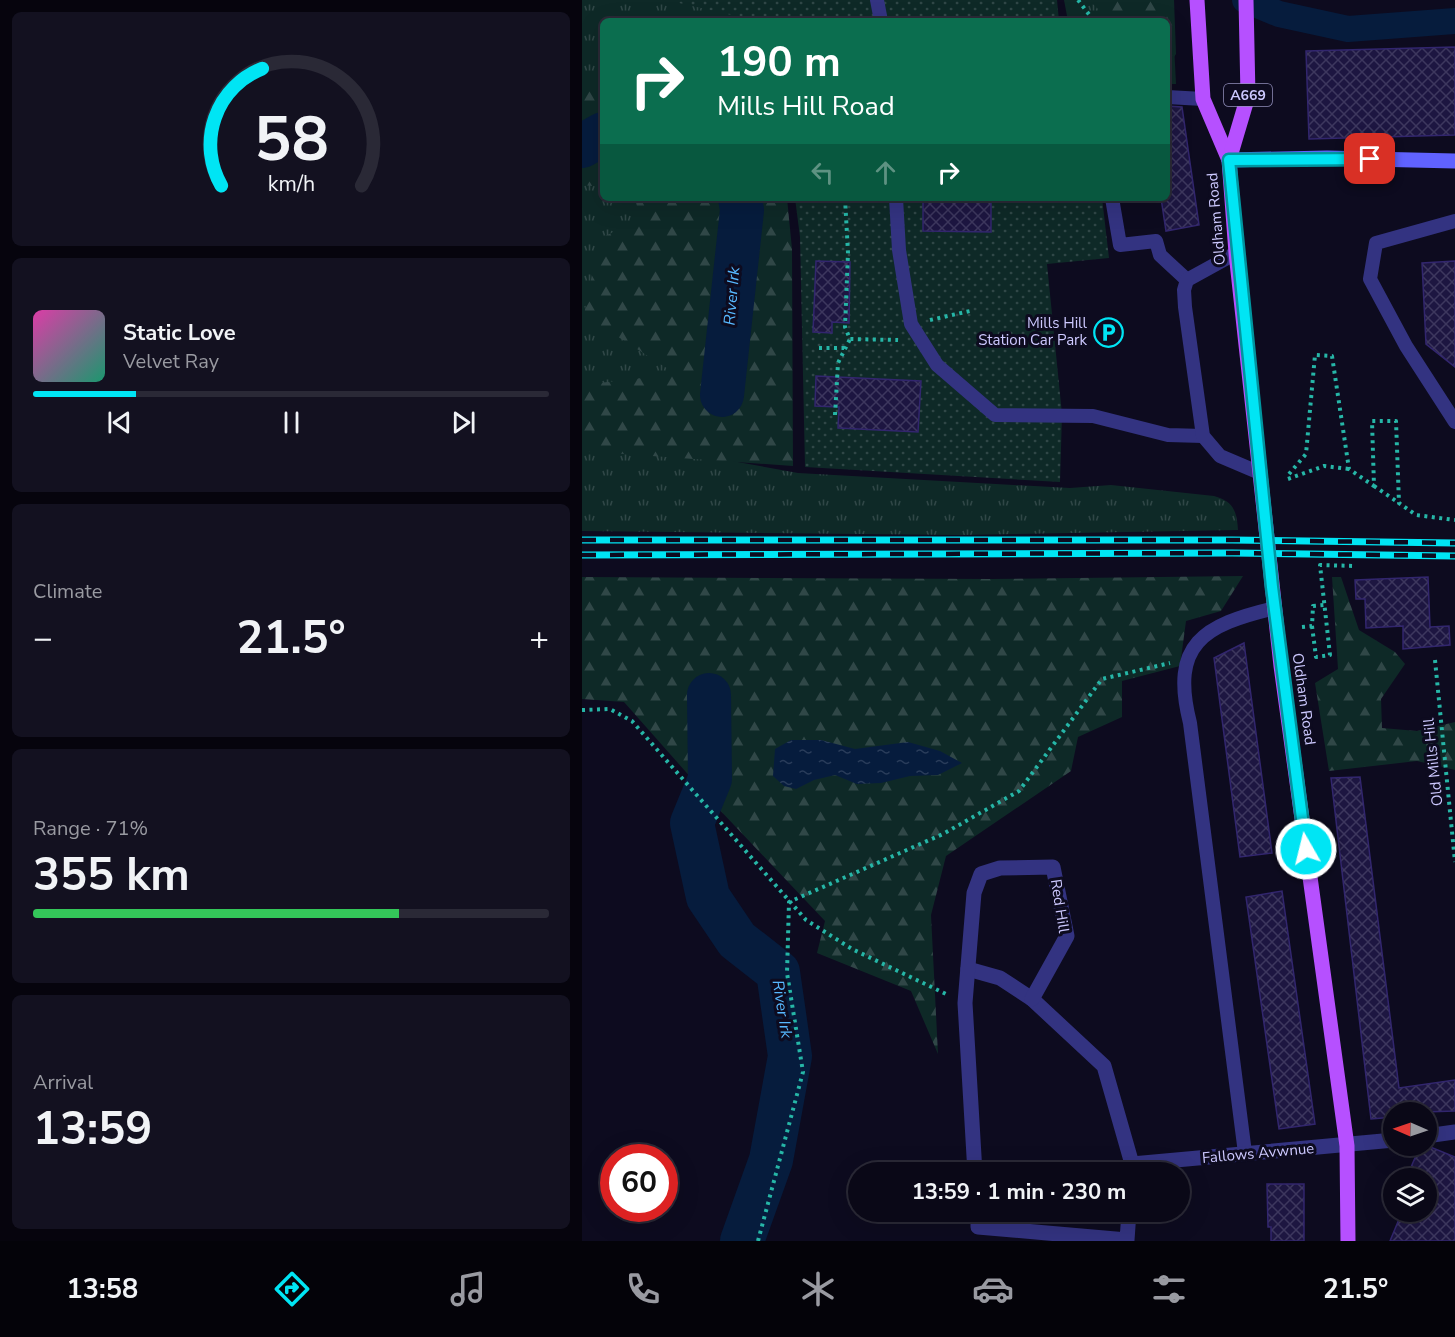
<!DOCTYPE html>
<html lang="en">
<head>
<meta charset="utf-8">
<style>
  body { margin:0; font-family:"Nunito Sans",sans-serif; background:#131120; color:#f1f3f6; height:100vh; display:flex; flex-direction:column; font-size:22px; white-space:nowrap }
  * { box-sizing:border-box; margin:0 }
  p { font-size:20px; color:#999aa1 }
  .icon { flex:none; width:33px; height:33px; fill:none; stroke:currentColor; stroke-width:2; stroke-linecap:round; stroke-linejoin:round }
  .map { position:relative; flex:1; overflow:hidden }
  .side { display:flex; flex-direction:column; gap:12px; padding:12px; background:#06040d; width:582px }
  .side>* { flex:none }
  .hud { position:absolute; left:18px; top:18px; width:570px; height:183px; border-radius:9px; box-shadow:0 6px 24px #0002,0 0 0 2px #2a2936; background:#0b6e4f; color:#fff; overflow:hidden }
  .needle { width:39px; rotate:272deg }
  .controls { position:absolute; left:801px; top:1102px; display:grid; gap:12px }
  .controls a { display:grid; place-items:center; width:54px; height:54px; border-radius:50%; background:#0a0817; box-shadow:0 6px 24px #0002,0 0 0 2px #2a2936; font-size:30px }
  .speed { position:absolute; left:18px; top:1144px; display:flex; gap:12px; font-size:30px; font-weight:700; text-align:center }
  .speed>* { display:grid; place-content:center; width:78px; height:78px; border-radius:50%; background:#0a0817; box-shadow:0 6px 24px #0002,0 0 0 2px #2a2936; line-height:1 }
  .speed .limit { border:9px solid #d22; background:#fff; color:#111 }
  .pin { position:absolute; display:grid; place-items:center; width:51px; height:51px; color:#fff; margin:-26px; border-radius:12px; box-shadow:0 3px 9px #0006 }
  .me { position:absolute; width:66px; margin:-33px; rotate:352deg; stroke-linejoin:round; filter:drop-shadow(0 0 4px #0008) }
  .turn { display:flex; align-items:center; gap:21px; height:126px; padding:0 18px; font-size:27px }
  .turn .icon { width:78px; height:78px; stroke-width:2.5 }
  .turn b { display:block; font-size:42px; line-height:51px }
  .lanes { display:flex; align-items:center; height:57px; padding:0 18px; background:#0003; justify-content:center; gap:30px; direction:ltr }
  .lanes .off { opacity:.35 }
  .big { font-size:45px; font-weight:700; line-height:1.1 }
  .side .tile { flex:1; display:flex; flex-direction:column; justify-content:center; gap:9px; min-width:0; padding:0 21px; border-radius:9px; background:#131120 }
  .side .dial { align-items:center; gap:0 }
  .dial svg { height:156px; overflow:visible; fill:none; stroke:#2a2936; stroke-width:7; stroke-linecap:round; text-anchor:middle }
  .dial text { fill:#f1f3f6; stroke:none }
  .song { display:flex; align-items:center; gap:18px }
  .cover { width:72px; height:72px; border-radius:9px; background:linear-gradient(135deg,hsl(320 70% 55%),hsl(160 70% 35%)) }
  .played { height:6px; border-radius:3px; background:linear-gradient(90deg,#00e5f4 20%,#2a2936 20%) }
  .keys { display:flex; justify-content:space-around; direction:ltr }
  .heat { display:flex; justify-content:space-between; align-items:center; font-size:33px; direction:ltr }
  .charge { height:9px; border-radius:4px; background:linear-gradient(90deg,#34c759 71%,#2a2936 0) }
  .trip { position:absolute; left:266px; top:1162px; width:342px; height:60px; border-radius:30px; background:#0a0817; box-shadow:0 6px 24px #0002,0 0 0 2px #2a2936; font-weight:700; line-height:60px; text-align:center }
  .menu { display:flex; height:96px; justify-content:space-around; align-items:center; background:#040309; color:#999aa1 }
  .menu .icon { width:42px; height:42px }
  .menu .current { color:#00e5f4 }
  .menu b { font-size:27px; color:#f1f3f6 }
  main { display:flex; flex:1; min-height:0 }
  .map>svg:first-child { display:block }
  .grass { fill:url(#grass-tufts) }
  .forest { fill:url(#forest-firs) }
  .park { fill:url(#park-dots) }
  .water { fill:url(#water-ripples) }
  .lines { fill:none; stroke-linecap:round; stroke-linejoin:round }
  .canal { stroke:#061c3d; stroke-width:26 }
  .river { stroke:#061c3d; stroke-width:44 }
  .building { fill:url(#building-cross-hatch); stroke:#32266e; stroke-width:1.5 }
  .path { stroke:#26b6a7; stroke-width:4; stroke-dasharray:3 4.5; stroke-linecap:butt }
  .lane { stroke:#333381; stroke-width:14 }
  .street { stroke:#333381; stroke-width:15 }
  .secondary { stroke:#6062ff; stroke-width:15 }
  .primary { stroke:#b650ff; stroke-width:15 }
  .rail-casing { stroke:#00e5f4; stroke-width:7 }
  .rail { stroke:#0d0b1f; stroke-width:4.5; stroke-dasharray:14; stroke-linecap:butt }
  .route-casing { stroke:#00959f; stroke-width:15 }
  .route { stroke:#00e5f4; stroke-width:10 }
  .labels { text-anchor:middle; stroke-width:6; stroke-linejoin:round; paint-order:stroke }
  .shield { fill:#0d0b1f; stroke:#9390bc; stroke-width:1.5 }
  .shield-label { font-size:14px; font-weight:bold; fill:#cdc9ff }
  .street-label { font-size:15px; fill:#cdc9ff; stroke:#0d0b1f }
  .poi-label { font-size:15px; fill:#cdc9ff; stroke:#0d0b1f; text-anchor:end }
  .water-label { font-size:16px; font-style:italic; fill:#57b8ff; stroke:#0d0b1f }
</style>
</head>
<body>
<main>
<section class="side">
<div class="tile dial"><svg viewBox="0 0 100 80">
<path d="M14 69A42 42 0 1 1 86 69"/>
<path d="M14 69A42 42 0 0 1 35 9" stroke="#00e5f4"/>
<text x="50" y="56" font-size="32" font-weight="700">58</text>
<text x="50" y="72" font-size="11">km/h</text>
</svg></div>
<div class="tile">
<div class="song"><i class="cover"></i><div><b>Static Love</b><p>Velvet Ray</p></div></div>
<div class="played"></div>
<div class="keys"><svg class="icon" aria-label="previous" viewBox="0 0 24 24"><path d="M18 5L8 12l10 7zM5 5v14"/></svg><svg class="icon" aria-label="pause" viewBox="0 0 24 24"><path d="M8 5v14M16 5v14"/></svg><svg class="icon" aria-label="next" viewBox="0 0 24 24"><path d="M6 5l10 7-10 7zM19 5v14"/></svg></div>
</div>
<div class="tile"><p>Climate</p>
<div class="heat"><a>−</a><b class="big">21.5°</b><a>+</a></div>
</div>
<div class="tile"><p>Range · 71%</p><b class="big">355 km</b><div class="charge"></div></div>
<div class="tile"><p>Arrival</p><b class="big">13:59</b></div>
</section>
<div class="map">
<svg width="873" height="1241" viewBox="0 0 873 1241">
  <defs>
    <pattern id="grass-tufts" width="24" height="20" patternUnits="userSpaceOnUse" patternTransform="scale(1.5)"><rect width="24" height="20" fill="#0e2927"/><path d="M3 7l-1-3M5 7V3M7 7l1-3M15 17l-1-3M17 17v-4M19 17l1-3" fill="none" stroke="#304747"/></pattern>
    <pattern id="forest-firs" width="22" height="20" patternUnits="userSpaceOnUse" patternTransform="scale(1.5)"><rect width="22" height="20" fill="#0e2927"/><path d="M5 1l3.5 6h-7zM16 11l3.5 6h-7z" fill="#304747"/></pattern>
    <pattern id="park-dots" width="8" height="8" patternUnits="userSpaceOnUse" patternTransform="scale(1.5)"><rect width="8" height="8" fill="#0e2927"/><path d="M2 2h.1M6 6h.1" fill="none" stroke="#304747" stroke-width="1.8" stroke-linecap="round"/></pattern>
    <pattern id="water-ripples" width="26" height="14" patternUnits="userSpaceOnUse" patternTransform="scale(1.5)"><rect width="26" height="14" fill="#061c3d"/><path d="M2 4q2-2 4 0t4 0M15 11q2-2 4 0t4 0" fill="none" stroke="#293c5a"/></pattern>
    <pattern id="building-cross-hatch" width="8" height="8" patternUnits="userSpaceOnUse" patternTransform="scale(1.5)"><rect width="8" height="8" fill="#1d1641"/><path d="M0 0l8 8M0 8l8-8" fill="none" stroke="#3d375e"/></pattern>
  </defs>
  <rect width="100%" height="100%" fill="#0d0b1f"/>
  <g class="grass">
    <polygon points="0,0 264,0 263,21 21,21 21,119 0,130"/>
    <polygon points="482,0 585,0 590,6 594,84 585,84 585,21 486,21"/>
    <polygon points="21,145 21,198 143,198 131,446 0,428 0,158"/>
    <path d="M0,434L216,473L488,488L529,485L632,496C651,501 655,511 656,530L377,535L0,531Z"/>
  </g>
  <g class="forest">
    <polygon points="507,0 592,0 594,54 585,67 585,21 528,21"/>
    <polygon points="0,72 21,79 21,187 0,185"/>
    <polygon points="53,198 205,198 210,249 211,466 0,451 0,385 94,374 2,315 17,239 58,219"/>
    <polygon points="661,576 639,611 604,621 598,666 540,681 540,717 496,737 489,771 364,856 349,915 356,1054 329,991 235,953 243,921 134,806 42,702 0,699 0,577 409,579"/>
    <polygon points="750,577 759,577 777,630 813,652 823,664 799,699 800,728 835,731 873,722 873,770 835,761 747,771 733,683 756,669"/>
  </g>
  <g class="park">
    <polygon points="84,0 475,0 477,21 176,21"/>
    <polygon points="213,198 520,198 527,258 465,264 480,414 478,482 223,467 218,237"/>
  </g>
  <polygon class="water" points="209,740 239,740 273,749 326,742 358,751 380,763 356,775 328,776 299,783 275,784 253,775 232,780 214,789 202,786 191,776 193,749"/>
  <g class="lines">
    <polyline class="canal" points="663,0 697,14 766,29 873,21"/>
    <g class="river">
      <polyline points="0,146 21,134"/>
      <polyline points="140,395 160,210 158,198"/>
      <polyline points="127,695 128,779 110,823 126,897 155,940 196,972 208,1056 189,1160 160,1241"/>
    </g>
  </g>
  <g class="building">
    <polygon points="873,47 873,135 727,139 724,51"/>
    <polygon points="585,106 600,107 617,225 584,231 579,198 585,198"/>
    <polygon points="341,198 409,198 409,232 341,231"/>
    <polygon points="234,261 268,262 267,323 250,322 250,333 231,332"/>
    <polygon points="873,261 873,367 844,344 840,263"/>
    <polygon points="234,376 339,381 336,432 256,428 257,407 233,406"/>
    <polygon points="846,577 848,627 867,626 868,645 821,649 821,626 784,628 783,599 774,599 773,580"/>
    <polygon points="662,643 690,853 658,857 632,658"/>
    <polygon points="778,777 817,1088 873,1080 873,1111 812,1113 812,1117 789,1119 749,778"/>
    <polygon points="700,891 733,1124 697,1129 664,897"/>
    <polygon points="838,1146 846,1146 873,1157 873,1241 808,1241 820,1212 844,1212 844,1179 824,1179"/>
    <polygon points="685,1184 722,1184 722,1241 689,1241 689,1227 686,1227"/>
  </g>
  <g class="lines">
    <g class="path">
      <polyline points="496,0 509,17 509,21"/>
      <polyline points="263,198 266,253 263,327 268,339 316,340"/>
      <polyline points="348,320 388,311"/>
      <polyline points="237,348 262,348"/>
      <polyline points="253,415 256,363 268,339"/>
      <polyline points="707,474 724,454 733,355 750,356 767,469 792,486 790,421 814,421 817,503 834,515 873,520"/>
      <polyline points="706,479 742,466 767,469"/>
      <polyline points="792,486 817,503"/>
      <polyline points="730,626 734,657 748,655 738,565 774,566"/>
      <polyline points="720,627 730,626 731,606 742,605"/>
      <polyline points="853,660 873,862"/>
      <polyline points="0,710 28,709 50,721 224,920 270,949 364,994"/>
      <polyline points="176,1241 221,1072 205,973 207,902 361,834 437,791 520,679 588,663"/>
    </g>
    <g class="lane">
      <polyline points="295,0 299,21"/>
      <polyline points="585,97 621,99"/>
      <polyline points="314,198 317,250 329,324 355,365 413,415 511,416 586,435 621,436"/>
      <polyline points="530,198 538,245 574,241 578,255 605,280"/>
      <polyline points="873,221 794,243 788,279 824,346 873,422"/>
      <polyline points="654,253 605,280 602,290 603,307 621,436 638,456 678,473"/>
      <path d="M663,1153L608,723C588,644 621,625 693,608"/>
    </g>
    <g class="street">
      <polyline points="386,969 418,978 450,999 522,1066 550,1164 550,1173"/>
      <polyline points="844,1136 873,1132"/>
      <polyline points="550,1164 812,1140"/>
      <polyline points="393,1173 383,1003 392,893 399,874 418,868 471,867 485,936 450,999"/>
      <polyline points="396,1212 396,1227 545,1240 547,1212"/>
    </g>
    <polyline class="secondary" points="647,160 745,158 873,161"/>
    <g class="primary">
      <polyline points="615,0 621,99 647,160 654,253 699,666 765,1146 766,1241"/>
      <polyline points="647,160 666,96 664,0"/>
    </g>
    <defs>
      <g id="rail">
        <polyline points="0,540 650,540 873,543"/>
        <polyline points="0,555 650,553 873,556"/>
      </g>
    </defs>
    <use href="#rail" class="rail-casing"/>
    <use href="#rail" class="rail"/>
  </g>
  <g class="lines">
    <defs>
      <polyline id="route" points="724,849 690,587 647,160 788,159"/>
    </defs>
    <use href="#route" class="route-casing"/>
    <use href="#route" class="route"/>
  </g>
  <defs>
    <symbol id="parking-ring" viewBox="-11 -11 22 22"><circle r="9.5" fill="#0d0b1f" stroke="#00e5f4" stroke-width="1.5"/><path d="M-3.5-5.5H1a3.5 3.5 0 0 1 0 7H-1V5.5H-3.5ZM-1-3.4V-.6H.8a1.4 1.4 0 0 0 0-2.8Z" fill="#00e5f4"/></symbol>
  </defs>
  <g fill-rule="evenodd">
    <use href="#parking-ring" x="510" y="316" width="33" height="33"/>
  </g>
  <g class="labels">
    <rect class="shield" x="642" y="84" width="48" height="22" rx="4.5"/>
    <g class="shield-label">
      <text x="666" y="100">A669</text>
    </g>
    <g class="street-label">
      <text transform="translate(634 219) rotate(-95)" y="5">Oldham Road</text>
      <text transform="translate(722 699) rotate(82)" y="5">Oldham Road</text>
      <text transform="translate(851 762) rotate(-96)" y="5">Old Mills Hill</text>
      <text transform="translate(478 906) rotate(81)" y="5">Red Hill</text>
      <text transform="translate(676 1153) rotate(-5)" y="5">Fallows Avwnue</text>
    </g>
    <g class="poi-label">
      <text x="505" y="328">Mills Hill<tspan x="505" dy="17">Station Car Park</tspan></text>
    </g>
    <g class="water-label">
      <text transform="translate(149 296) rotate(-85)" y="6">River Irk</text>
      <text transform="translate(201 1009) rotate(81)" y="6">River Irk</text>
    </g>
  </g>
</svg>
<div class="controls">
<a><svg class="needle" viewBox="-14 -14 28 28"><path d="M0-13l5 13h-10z" fill="#e53935"/><path d="M0 13l5-13h-10z" fill="#999aa1"/></svg></a>
<a><svg class="icon" aria-label="layers" viewBox="0 0 24 24"><path d="M12 4l9 5-9 5-9-5zM3 14l9 5 9-5"/></svg></a>
</div>
<div class="speed"><div class="limit">60</div></div>
<div class="pin" style="left:788px;top:159px;background:#d93025"><svg class="icon" aria-label="arrive" viewBox="0 0 24 24"><path d="M6 21V4h12l-3 4 3 4H6"/></svg></div>
<svg class="me" style="left:724px;top:849px" viewBox="-20 -20 40 40"><circle r="17" fill="#00e5f4" stroke="#fff" stroke-width="3"/><path d="M0-11L8 9 0 5-8 9z" fill="#fff"/></svg>
<div class="trip">13:59 · 1 min · 230 m</div>
<div class="hud">
<div class="turn"><svg class="icon" aria-label="right" viewBox="0 0 24 24"><path d="M7 20v-9h11M14 6l5 5-5 5"/></svg><div><b>190 m</b>Mills Hill Road</div></div>
<div class="lanes"><svg class="icon off" aria-label="left" viewBox="0 0 24 24"><path d="M17 20v-9H6M10 6l-5 5 5 5"/></svg><svg class="icon off" aria-label="ahead" viewBox="0 0 24 24"><path d="M12 20V5M6 11l6-6 6 6"/></svg><svg class="icon" aria-label="right" viewBox="0 0 24 24"><path d="M7 20v-9h11M14 6l5 5-5 5"/></svg></div>
</div>
</div>
</main>
<nav class="menu">
<b>13:58</b>
<svg class="icon current" aria-label="directions" viewBox="0 0 24 24"><path d="M12 3l9 9-9 9-9-9zM9 14v-3h6M13 9l2 2-2 2"/></svg>
<svg class="icon" aria-label="music" viewBox="0 0 24 24"><path d="M9 18V5l10-2v13"/><circle cx="6" cy="18" r="3"/><circle cx="16" cy="16" r="3"/></svg>
<svg class="icon" aria-label="phone" viewBox="0 0 24 24"><path d="M5 4h4l2 5-3 2q2 4 5 5l2-3 5 2v4C11 20 4 13 5 4z"/></svg>
<svg class="icon" aria-label="climate" viewBox="0 0 24 24"><path d="M12 3v18M4 7l16 10M4 17L20 7"/></svg>
<svg class="icon" aria-label="car" viewBox="0 0 24 24"><path d="M5 17H2v-5l4-1 3-4h7l3 4 3 1v5h-3M9 17h6M6 11h13"/><circle cx="7" cy="17" r="2"/><circle cx="17" cy="17" r="2"/></svg>
<svg class="icon" aria-label="filters" viewBox="0 0 24 24"><path d="M4 7h16M4 17h16"/><circle cx="9" cy="7" r="2"/><circle cx="15" cy="17" r="2"/></svg>
<b>21.5°</b>
</nav>
</body>
</html>
